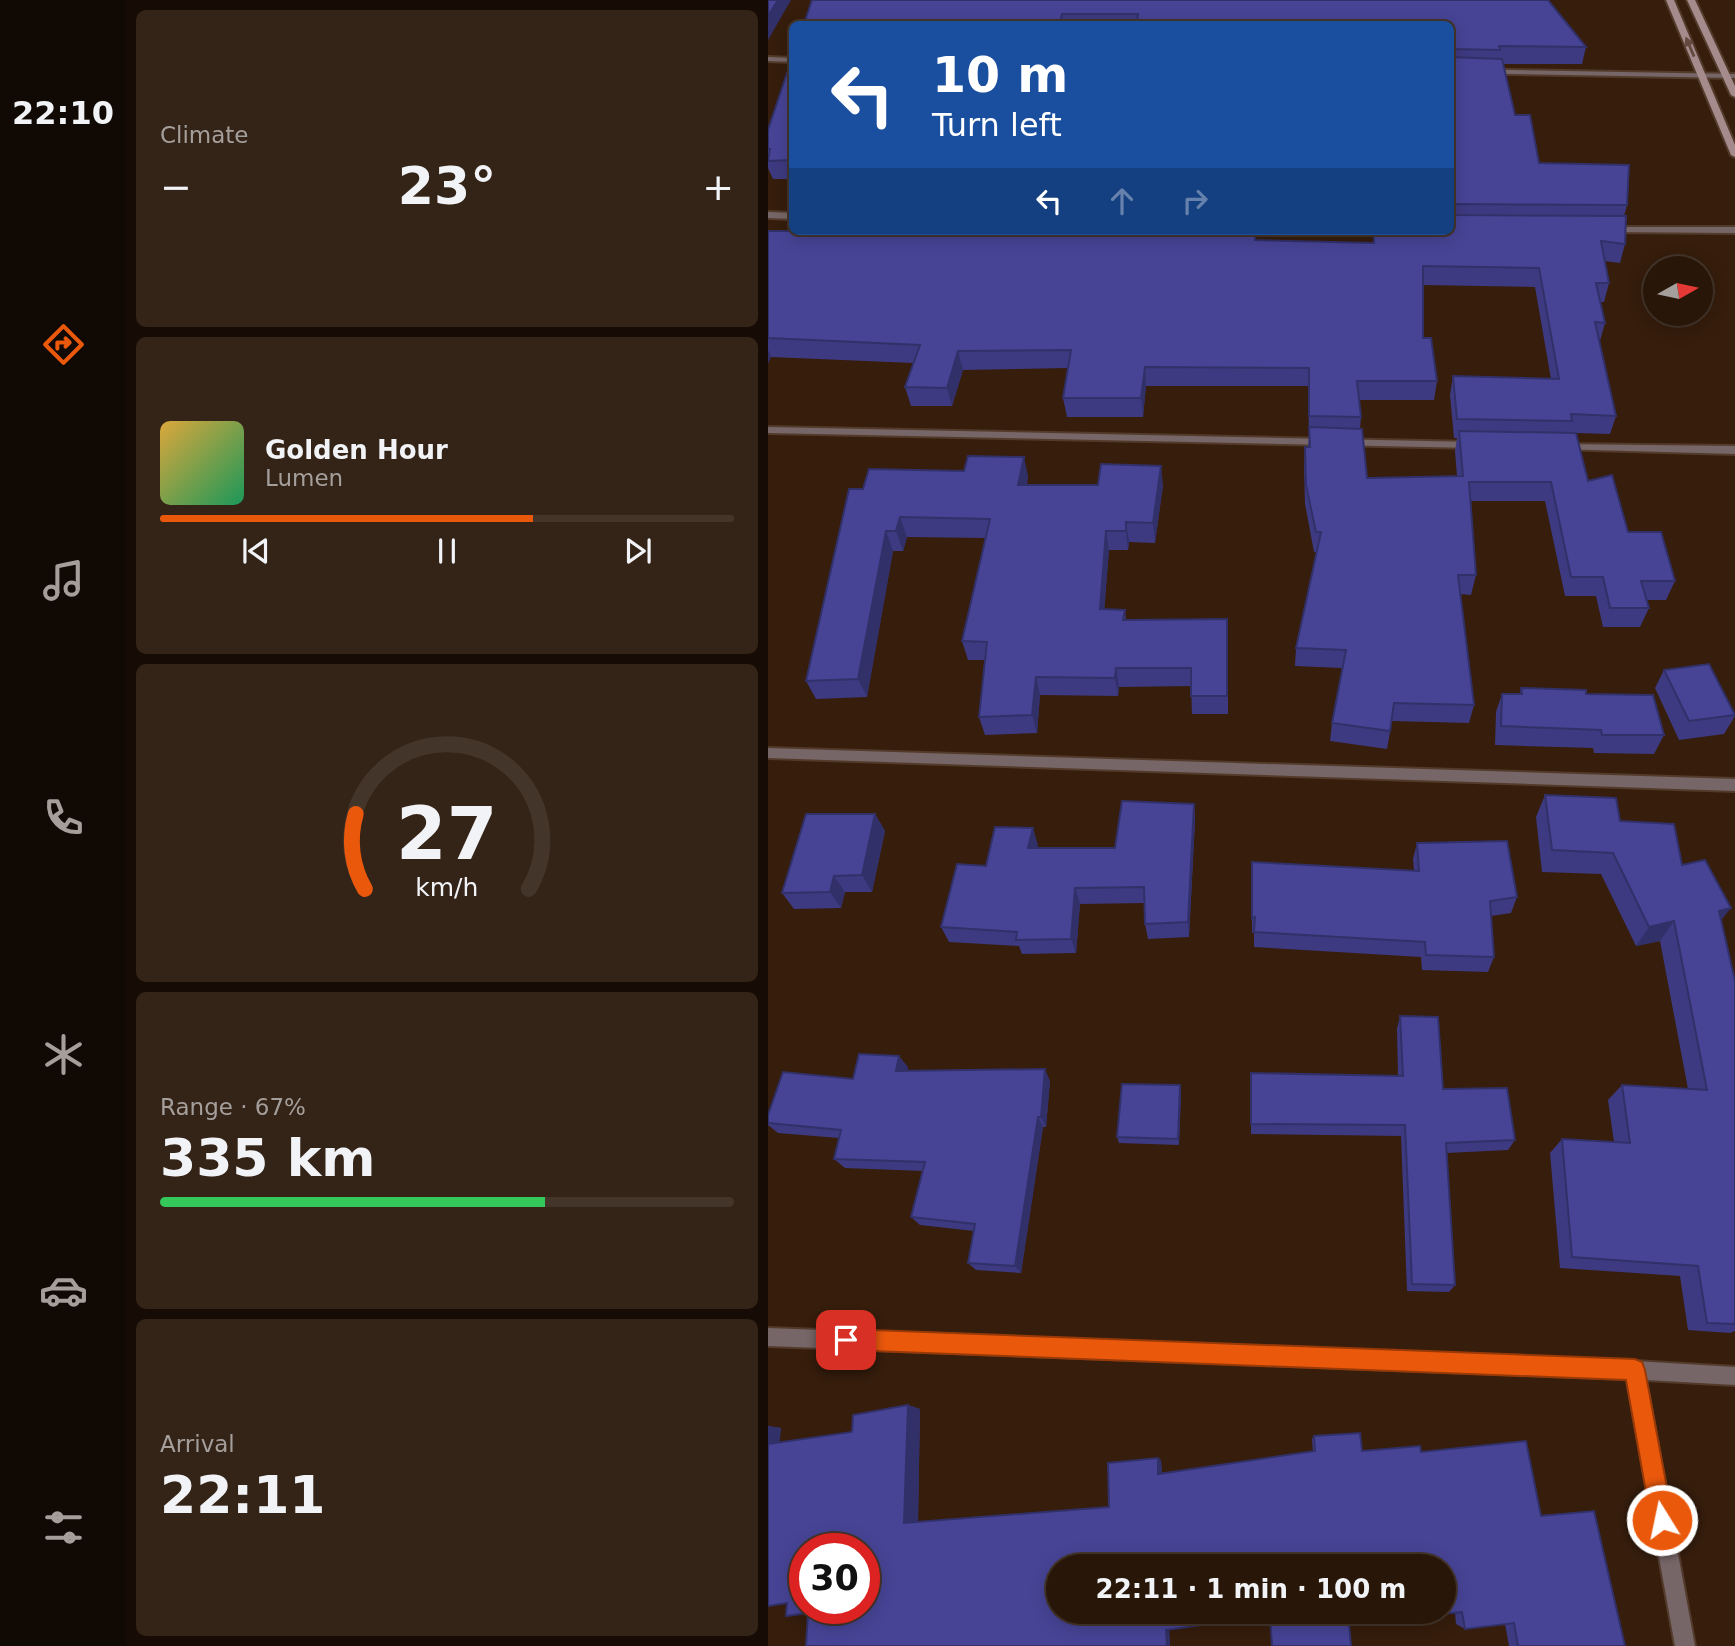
<!DOCTYPE html>
<html lang="en">
<head>
<meta charset="utf-8">
<style>
  body { margin:0; font-family:"DejaVu Sans",sans-serif; background:#342317; color:#f1f3f6; height:100vh; display:flex; flex-direction:column; font-size:26px; white-space:nowrap }
  * { box-sizing:border-box; margin:0 }
  p { font-size:23px; color:#a59f9c }
  .icon { flex:none; width:38px; height:38px; fill:none; stroke:currentColor; stroke-width:2; stroke-linecap:round; stroke-linejoin:round }
  .map { position:relative; flex:1; overflow:hidden }
  .details { display:flex; flex-direction:column; gap:10px; padding:10px; background:#160c05; width:642px }
  .details>* { flex:none }
  .hud { position:absolute; left:21px; top:21px; width:665px; height:214px; border-radius:10px; box-shadow:0 4px 18px #0003,0 0 0 2px #44352a; background:#1a4fa0; color:#fff; overflow:hidden }
  .needle { width:46px; rotate:81deg }
  .buttons { position:absolute; left:875px; top:256px; display:grid; gap:14px }
  .buttons a { display:grid; place-items:center; width:70px; height:70px; border-radius:50%; background:#281609; box-shadow:0 4px 18px #0003,0 0 0 2px #44352a; font-size:35px }
  .speed { position:absolute; left:21px; top:1533px; display:flex; gap:14px; font-size:35px; font-weight:700; text-align:center }
  .speed>* { display:grid; place-content:center; width:91px; height:91px; border-radius:50%; background:#281609; box-shadow:0 4px 18px #0003,0 0 0 2px #44352a; line-height:1 }
  .speed .limit { border:10px solid #d22; background:#fff; color:#111 }
  .pin { position:absolute; display:grid; place-items:center; width:60px; height:60px; color:#fff; margin:-30px; border-radius:14px; box-shadow:0 4px 10px #0006 }
  .me { position:absolute; width:77px; margin:-38px; rotate:350deg; stroke-linejoin:round; filter:drop-shadow(0 0 5px #0008) }
  .turn { display:flex; align-items:center; gap:24px; height:147px; padding:0 28px; font-size:32px }
  .turn .icon { width:91px; height:91px; stroke-width:2.5 }
  .turn b { display:block; font-size:49px; line-height:60px }
  .lanes { display:flex; align-items:center; height:66px; padding:0 28px; background:#0003; justify-content:center; gap:35px; direction:ltr }
  .lanes .off { opacity:.35 }
  .big { font-size:52px; font-weight:700; line-height:1.1 }
  .details .widget { flex:1; display:flex; flex-direction:column; justify-content:center; gap:10px; min-width:0; padding:0 24px; border-radius:10px; background:#342317 }
  .details .dial { align-items:center; gap:0 }
  .dial svg { height:182px; overflow:visible; fill:none; stroke:#44352a; stroke-width:7; stroke-linecap:round; text-anchor:middle }
  .dial text { fill:#f1f3f6; stroke:none }
  .song { display:flex; align-items:center; gap:21px }
  .cover { width:84px; height:84px; border-radius:10px; background:linear-gradient(135deg,hsl(40 70% 55%),hsl(150 70% 35%)) }
  .played { height:7px; border-radius:4px; background:linear-gradient(90deg,#ea580c 65%,#44352a 65%) }
  .keys { display:flex; justify-content:space-around; direction:ltr }
  .heat { display:flex; justify-content:space-between; align-items:center; font-size:38px; direction:ltr }
  .charge { height:10px; border-radius:5px; background:linear-gradient(90deg,#34c759 67%,#44352a 0) }
  .trip { position:absolute; left:278px; top:1554px; width:410px; height:70px; border-radius:35px; background:#281609; box-shadow:0 4px 18px #0003,0 0 0 2px #44352a; font-weight:700; line-height:70px; text-align:center }
  main { display:flex; flex:1; min-height:0 }
  .tab-bar { display:flex; flex-direction:column; width:126px; justify-content:space-around; align-items:center; background:#100904; color:#a59f9c }
  .tab-bar .icon { width:49px; height:49px }
  .tab-bar .selected { color:#ea580c }
  .tab-bar b { font-size:32px; color:#f1f3f6 }
  .map>svg:first-child { display:block }
  .lines { fill:none; stroke-linecap:round; stroke-linejoin:round }
  .street-casing { stroke:#533b2b; stroke-width:4 }
  .secondary-casing { stroke:#533b2b; stroke-width:4 }
  .street { fill:#776667; fill-rule:evenodd }
  .secondary { fill:#a68b8d; fill-rule:evenodd }
  .wall { fill:#3d3a81; fill-rule:evenodd }
  .shaded-wall { fill:#323069 }
  .building { fill:#474496; stroke:#323069; stroke-width:2; fill-rule:evenodd }
  .oneway { fill:#634940 }
  .route { fill:#ea580c; stroke:#983908; stroke-width:2 }
</style>
</head>
<body>
<main>
<nav class="tab-bar">
<b>22:10</b>
<svg class="icon selected" aria-label="directions" viewBox="0 0 24 24"><path d="M12 3l9 9-9 9-9-9zM9 14v-3h6M13 9l2 2-2 2"/></svg>
<svg class="icon" aria-label="music" viewBox="0 0 24 24"><path d="M9 18V5l10-2v13"/><circle cx="6" cy="18" r="3"/><circle cx="16" cy="16" r="3"/></svg>
<svg class="icon" aria-label="phone" viewBox="0 0 24 24"><path d="M5 4h4l2 5-3 2q2 4 5 5l2-3 5 2v4C11 20 4 13 5 4z"/></svg>
<svg class="icon" aria-label="climate" viewBox="0 0 24 24"><path d="M12 3v18M4 7l16 10M4 17L20 7"/></svg>
<svg class="icon" aria-label="car" viewBox="0 0 24 24"><path d="M5 17H2v-5l4-1 3-4h7l3 4 3 1v5h-3M9 17h6M6 11h13"/><circle cx="7" cy="17" r="2"/><circle cx="17" cy="17" r="2"/></svg>
<svg class="icon" aria-label="filters" viewBox="0 0 24 24"><path d="M4 7h16M4 17h16"/><circle cx="9" cy="7" r="2"/><circle cx="15" cy="17" r="2"/></svg>
</nav>
<section class="details">
<div class="widget"><p>Climate</p>
<div class="heat"><a>−</a><b class="big">23°</b><a>+</a></div>
</div>
<div class="widget">
<div class="song"><i class="cover"></i><div><b>Golden Hour</b><p>Lumen</p></div></div>
<div class="played"></div>
<div class="keys"><svg class="icon" aria-label="previous" viewBox="0 0 24 24"><path d="M18 5L8 12l10 7zM5 5v14"/></svg><svg class="icon" aria-label="pause" viewBox="0 0 24 24"><path d="M8 5v14M16 5v14"/></svg><svg class="icon" aria-label="next" viewBox="0 0 24 24"><path d="M6 5l10 7-10 7zM19 5v14"/></svg></div>
</div>
<div class="widget dial"><svg viewBox="0 0 100 80">
<path d="M14 69A42 42 0 1 1 86 69"/>
<path d="M14 69A42 42 0 0 1 10 36" stroke="#ea580c"/>
<text x="50" y="56" font-size="32" font-weight="700">27</text>
<text x="50" y="72" font-size="11">km/h</text>
</svg></div>
<div class="widget"><p>Range · 67%</p><b class="big">335 km</b><div class="charge"></div></div>
<div class="widget"><p>Arrival</p><b class="big">22:11</b></div>
</section>
<div class="map">
<svg width="967" height="1646" viewBox="0 0 967 1646">
  <rect width="100%" height="100%" fill="#361d0c"/>
  <g class="lines">
    <defs>
      <g id="street">
        <polygon points="0,57 24,58 24,62 0,61"/>
        <polygon points="682,69 967,74 967,78 682,73"/>
        <polygon points="0,212 24,213 24,219 0,218"/>
        <polygon points="838,227 967,227 967,233 841,232 838,231"/>
        <polygon points="0,427 706,442 711,445 706,448 0,433"/>
        <polygon points="793,444 967,446 967,454 789,449 788,447"/>
        <polygon points="0,748 967,779 967,791 0,758"/>
        <polygon points="0,1328 867,1361 967,1367 967,1385 878,1380 927,1646 907,1646 859,1379 0,1346"/>
      </g>
      <g id="secondary">
        <polygon points="898,0 906,0 967,145 967,157 963,155"/>
        <polygon points="919,0 927,0 967,86 967,97 963,95"/>
      </g>
    </defs>
    <use href="#street" class="street-casing"/>
    <use href="#secondary" class="secondary-casing"/>
    <use href="#street" class="street"/>
    <use href="#secondary" class="secondary"/>
  </g>
  <g class="wall">
    <path d="M44,0H780L818,47L814,64H735L747,115L771,163L859,205L856,216L857,244L852,263L837,261L841,283L836,302H832L837,323L832,341H831L848,416L842,434L808,433L820,481L860,532L907,581L898,600H878L881,608L872,627H835L828,596H797L777,501H702L708,575L703,595L692,594L706,705L701,723L624,721L619,749L562,741L564,723L574,668L527,666L528,648L549,552H546L537,504L536,467L537,447H540L541,435L540,386H378L375,417H299L295,398L300,368L195,370L184,406H143L137,387L145,363L3,357L0,363V231L488,240L605,243V231H682V24H36ZM655,285L767,287L783,379L685,376L682,395L686,438H689L687,451L689,477L599,478L592,429L593,417L591,400H666L669,381L655,338Z"/>
    <polygon points="24,58 24,179 5,179 0,168 0,130"/>
    <polygon points="196,471 260,476 259,485 395,485 387,543 361,542 360,550 341,550 336,609 357,610 358,620 460,637 460,714 424,714 423,686 351,687 350,696 272,695 269,733 217,735 211,717 217,660 200,660 194,641 218,538 139,537 135,551 125,551 99,697 48,699 38,681 95,489"/>
    <polygon points="896,670 967,716 956,734 911,740 887,688"/>
    <polygon points="753,688 818,694 896,735 886,754 826,753 825,748 727,745 728,712 734,694 752,694"/>
    <polygon points="777,795 852,821 914,865 953,920 967,981 967,1331 962,1333 920,1330 912,1276 792,1268 782,1153 794,1139 846,1142 840,1100 854,1085 920,1089 892,941 868,946 833,874 774,872 768,817"/>
    <polygon points="426,804 427,821 421,937 380,939 377,924 377,903 312,904 308,953 254,954 251,946 181,942 173,927 218,866 270,845 269,848 347,848"/>
    <polygon points="107,814 117,831 104,892 77,892 73,908 26,909 14,893"/>
    <polygon points="649,843 749,897 743,913 723,916 726,957 720,972 654,970 653,957 486,947 486,933 484,933 484,862 646,871 645,859"/>
    <polygon points="632,1016 675,1089 747,1140 740,1150 679,1153 687,1285 681,1292 639,1291 633,1136 483,1134 483,1073 630,1076 629,1029"/>
    <polygon points="140,1067 139,1071 282,1081 278,1127 275,1127 253,1273 208,1270 200,1263 206,1231 152,1225 143,1217 155,1171 77,1168 66,1159 71,1138 10,1133 0,1125 0,1115 85,1079"/>
    <polygon points="412,1085 413,1092 411,1145 351,1143 349,1137"/>
    <polygon points="140,1405 152,1409 150,1522 341,1507 393,1460 394,1474 545,1452 544,1439 546,1436 594,1451 653,1452 773,1515 826,1511 857,1646 741,1646 737,1624 697,1629 688,1624 687,1613 581,1623 583,1646 504,1646 502,1615 401,1630 402,1646 38,1646 40,1613 19,1603 0,1426 13,1428 11,1443 84,1432"/>
  </g>
  <g class="shaded-wall">
    <polygon points="10,0 23,0 0,40 0,16"/>
    <polygon points="0,350 3,357 0,363"/>
    <polygon points="190,351 195,370 184,406 179,388"/>
    <polygon points="377,367 378,386 375,417 373,398"/>
    <polygon points="256,457 260,476 255,504 250,485"/>
    <polygon points="393,466 395,485 387,543 385,523"/>
    <polygon points="132,517 139,537 135,551 128,531"/>
    <polygon points="358,522 361,542 360,550 358,531"/>
    <polygon points="118,531 125,551 99,697 90,679"/>
    <polygon points="338,531 341,550 335,628 332,609"/>
    <polygon points="348,668 351,687 350,696 347,678"/>
    <polygon points="268,677 272,695 269,733 264,715"/>
    <polygon points="426,804 427,821 421,937 420,922"/>
    <polygon points="107,814 117,831 104,892 94,875"/>
    <polygon points="265,828 270,845 266,865 260,848"/>
    <polygon points="66,876 77,892 73,908 62,892"/>
    <polygon points="307,888 312,904 308,953 303,939"/>
    <polygon points="963,908 947,928 951,911"/>
    <polygon points="906,921 892,941 868,946 881,927"/>
    <polygon points="131,1056 140,1067 137,1082 128,1071"/>
    <polygon points="277,1069 282,1081 278,1127 273,1117"/>
    <polygon points="412,1085 413,1092 411,1145 410,1139"/>
    <polygon points="270,1117 275,1127 253,1273 247,1266"/>
    <polygon points="140,1405 152,1409 150,1523 136,1523"/>
    <polygon points="0,1426 13,1428 11,1448 0,1446"/>
    <polygon points="390,1458 393,1460 394,1476 390,1474"/>
    <polygon points="401,1626 402,1646 399,1646 398,1630"/>
  </g>
  <g class="building">
    <polygon points="0,0 10,0 0,16"/>
    <polygon points="44,0 780,0 818,47 731,46 732,50 684,49 683,57 734,59 747,115 762,115 771,163 861,165 859,205 685,204 682,206 682,24 369,24 370,14 294,14 292,24 36,24"/>
    <polygon points="24,58 24,160 0,161 2,149 0,149 0,130"/>
    <polygon points="682,208 685,215 858,216 857,244 833,241 841,283 828,283 837,323 827,322 848,416 803,414 804,421 689,419 685,376 791,379 771,268 655,266 655,338 663,338 669,381 589,381 593,417 541,416 541,368 377,367 373,398 295,398 303,350 190,351 179,388 137,387 152,345 0,338 0,231 487,231 487,240 606,243 606,231 682,231"/>
    <polygon points="541,427 594,429 599,478 695,476 691,431 808,433 820,481 844,475 860,532 893,532 907,581 873,581 881,608 842,608 835,577 803,577 783,482 701,482 708,575 690,575 706,705 626,703 622,731 564,723 578,650 528,648 553,532 548,532 538,485 537,447 542,447"/>
    <polygon points="200,456 256,457 250,485 330,485 333,464 393,466 385,523 358,522 358,531 338,531 332,609 357,610 355,620 459,619 459,696 423,696 423,668 348,668 347,678 268,677 264,715 211,717 219,642 194,641 222,519 132,517 128,531 118,531 90,679 38,681 81,489 95,489 101,469 196,471"/>
    <polygon points="941,664 967,715 921,721 896,670"/>
    <polygon points="753,688 818,690 818,694 885,695 896,735 834,735 833,730 733,726 734,694 754,694"/>
    <polygon points="777,795 848,798 852,821 906,824 914,865 937,860 963,908 951,911 967,981 967,1324 939,1323 930,1266 804,1257 794,1139 862,1143 854,1085 939,1090 906,921 881,927 845,853 784,850"/>
    <polygon points="354,801 426,804 420,922 377,924 376,887 307,888 303,939 248,940 249,932 173,927 189,864 218,866 227,827 265,828 260,848 347,848"/>
    <polygon points="38,814 107,814 94,875 66,876 62,892 14,893"/>
    <polygon points="739,841 749,897 722,901 726,957 658,955 657,942 486,932 487,917 484,918 484,862 651,871 649,843"/>
    <polygon points="632,1016 670,1017 675,1089 739,1088 747,1140 678,1143 687,1285 644,1284 637,1125 483,1124 483,1073 635,1076"/>
    <polygon points="91,1054 131,1056 128,1071 277,1069 273,1117 270,1117 247,1266 200,1263 207,1224 143,1217 157,1162 66,1159 73,1130 0,1123 0,1115 15,1072 85,1079"/>
    <polygon points="354,1084 412,1085 410,1139 349,1137"/>
    <path d="M140,1405L136,1523L341,1507L340,1463L390,1458V1474L547,1451L546,1436L592,1433L594,1451L652,1446L653,1452L758,1441L773,1516L826,1511L857,1646H750L746,1623L697,1629L694,1612L581,1623L583,1646H504L502,1615L398,1630L399,1646H38L40,1613L18,1616L19,1603L0,1606V1444L84,1432L85,1415ZM37,1549H96V1608H37ZM290,1566H676V1612H290Z"/>
  </g>
  <defs><path id="oneway-solid" d="M-6-.8H1V-3.2L6.5 0L1 3.2V.8H-6Z" transform="scale(1.75)"/></defs>
  <use class="oneway" href="#oneway-solid" transform="translate(922 47) rotate(-113)"/>
  <polygon class="route" points="78,1329 867,1359 874,1362 877,1370 905,1520 902,1528 894,1532 886,1528 883,1520 858,1380 78,1350 71,1347 68,1340 71,1332"/>
</svg>
<div class="buttons">
<a><svg class="needle" viewBox="-14 -14 28 28"><path d="M0-13l5 13h-10z" fill="#e53935"/><path d="M0 13l5-13h-10z" fill="#a59f9c"/></svg></a>
</div>
<div class="speed"><div class="limit">30</div></div>
<div class="pin" style="left:78px;top:1340px;background:#d93025"><svg class="icon" aria-label="arrive" viewBox="0 0 24 24"><path d="M6 21V4h12l-3 4 3 4H6"/></svg></div>
<svg class="me" style="left:894px;top:1520px" viewBox="-20 -20 40 40"><circle r="17" fill="#ea580c" stroke="#fff" stroke-width="3"/><path d="M0-11L8 9 0 5-8 9z" fill="#fff"/></svg>
<div class="trip">22:11 · 1 min · 100 m</div>
<div class="hud">
<div class="turn"><svg class="icon" aria-label="left" viewBox="0 0 24 24"><path d="M17 20v-9H6M10 6l-5 5 5 5"/></svg><div><b>10 m</b>Turn left</div></div>
<div class="lanes"><svg class="icon" aria-label="left" viewBox="0 0 24 24"><path d="M17 20v-9H6M10 6l-5 5 5 5"/></svg><svg class="icon off" aria-label="ahead" viewBox="0 0 24 24"><path d="M12 20V5M6 11l6-6 6 6"/></svg><svg class="icon off" aria-label="right" viewBox="0 0 24 24"><path d="M7 20v-9h11M14 6l5 5-5 5"/></svg></div>
</div>
</div>
</main>
</body>
</html>
